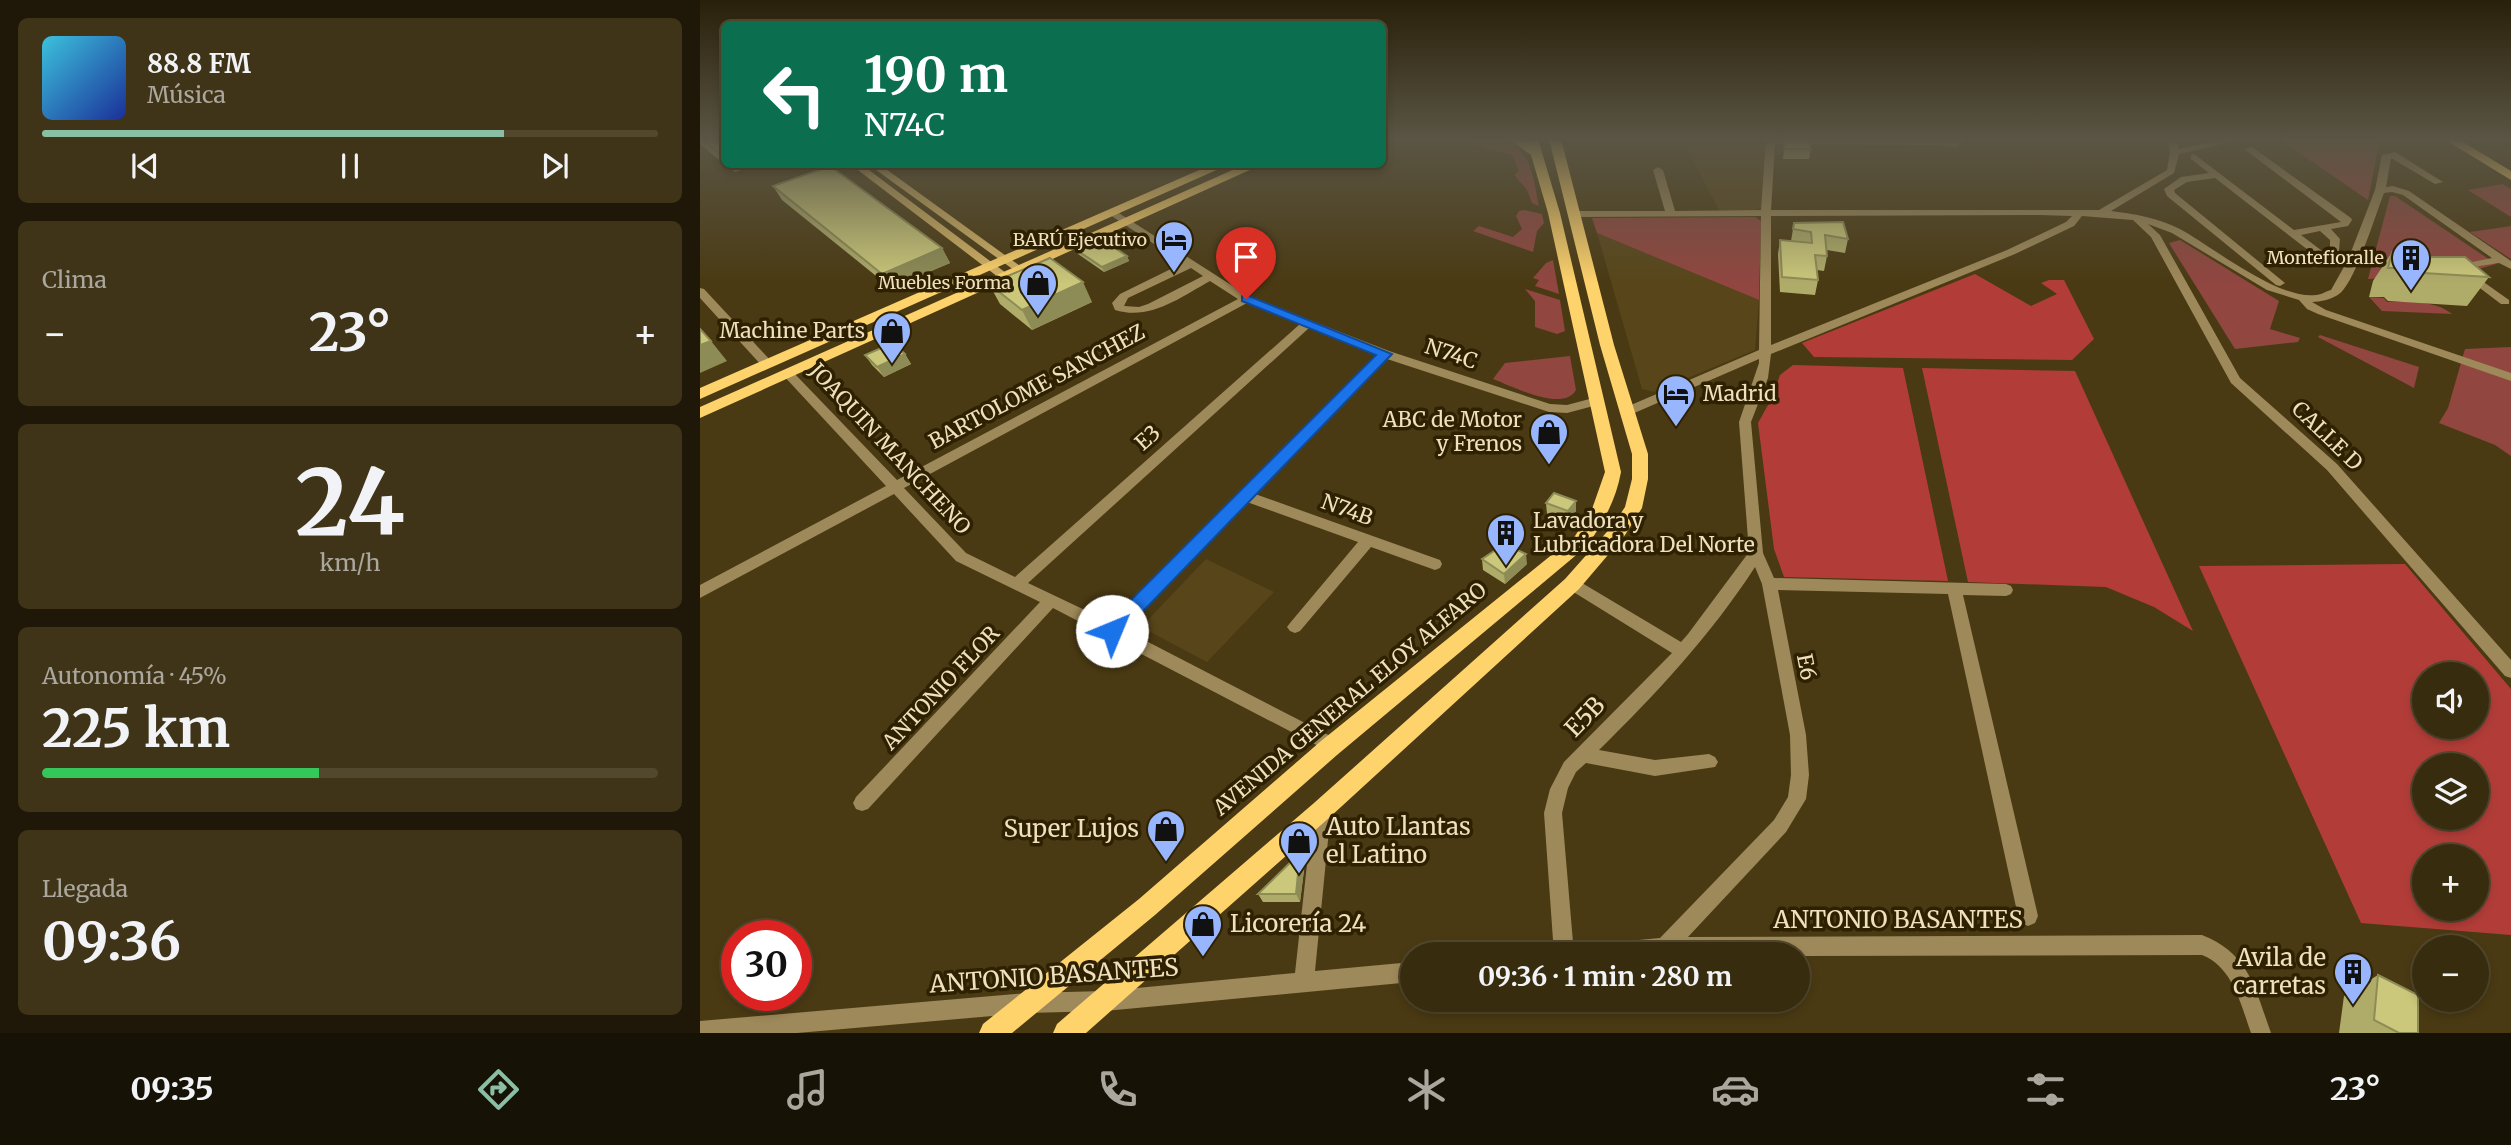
<!DOCTYPE html>
<html lang="es">
<head>
<meta charset="utf-8">
<style>
  body { margin:0; font-family:Merriweather,serif; background:#3f3417; color:#f1f3f6; height:100vh; display:flex; flex-direction:column; font-size:26px; white-space:nowrap }
  * { box-sizing:border-box; margin:0 }
  p { font-size:23px; color:#aba79e }
  .icon { flex:none; width:38px; height:38px; fill:none; stroke:currentColor; stroke-width:2; stroke-linecap:round; stroke-linejoin:round }
  .map { position:relative; flex:1; overflow:hidden }
  .panel { display:flex; flex-direction:column; gap:18px; padding:18px; background:#1f1808; width:700px }
  .panel>* { flex:none }
  .hud { position:absolute; left:21px; top:21px; width:665px; height:147px; border-radius:10px; box-shadow:0 4px 10px #0003,0 0 0 2px #52482e; background:#0b6e4f; color:#fff; overflow:hidden }
  .buttons { position:absolute; left:1712px; top:662px; display:grid; gap:14px }
  .buttons a { display:grid; place-items:center; width:77px; height:77px; border-radius:50%; background:#382c0e; box-shadow:0 4px 10px #0003,0 0 0 2px #52482e; font-size:35px }
  .speed { position:absolute; left:21px; top:920px; display:flex; gap:14px; font-size:35px; font-weight:700; text-align:center }
  .speed>* { display:grid; place-content:center; width:91px; height:91px; border-radius:50%; background:#382c0e; box-shadow:0 4px 10px #0003,0 0 0 2px #52482e; line-height:1 }
  .speed .limit { border:10px solid #d22; background:#fff; color:#111 }
  .pin { position:absolute; display:grid; place-items:center; width:60px; height:60px; color:#fff; margin:-72px -30px; border-radius:50% 50% 50% 0; rotate:-45deg; box-shadow:0 0 7px #0007 }
  .pin .icon { rotate:45deg }
  .me { position:absolute; width:77px; margin:-38px; rotate:45deg; stroke-linejoin:round; filter:drop-shadow(0 0 5px #0008) }
  .turn { display:flex; align-items:center; gap:24px; height:147px; padding:0 28px; font-size:32px }
  .turn .icon { width:91px; height:91px; stroke-width:2.5 }
  .turn b { display:block; font-size:49px; line-height:60px }
  .big { font-size:52px; font-weight:700; line-height:1.1 }
  .panel .widget { flex:1; display:flex; flex-direction:column; justify-content:center; gap:10px; min-width:0; padding:0 24px; border-radius:10px; background:#3f3417 }
  .panel .dial { align-items:center; gap:0 }
  .dial b { font-size:91px; line-height:1 }
  .song { display:flex; align-items:center; gap:21px }
  .cover { width:84px; height:84px; border-radius:10px; background:linear-gradient(135deg,hsl(190 70% 55%),hsl(230 70% 35%)) }
  .played { height:7px; border-radius:4px; background:linear-gradient(90deg,#8abfa5 75%,#52482e 75%) }
  .keys { display:flex; justify-content:space-around; direction:ltr }
  .heat { display:flex; justify-content:space-between; align-items:center; font-size:38px; direction:ltr }
  .charge { height:10px; border-radius:5px; background:linear-gradient(90deg,#34c759 45%,#52482e 0) }
  .trip { position:absolute; left:700px; top:942px; width:410px; height:70px; border-radius:35px; background:#382c0e; box-shadow:0 4px 10px #0003,0 0 0 2px #52482e; font-weight:700; line-height:70px; text-align:center }
  .dock { display:flex; height:112px; justify-content:space-around; align-items:center; background:#161206; color:#aba79e }
  .dock .icon { width:49px; height:49px }
  .dock .on { color:#8abfa5 }
  .dock b { font-size:32px; color:#f1f3f6 }
  main { display:flex; flex:1; min-height:0 }
  .map>svg:first-child { display:block }
  .built { fill:#58461a }
  .green { fill:#914640 }
  .forest { fill:#b23d38; fill-rule:evenodd }
  .lines { fill:none; stroke-linecap:round; stroke-linejoin:round }
  .minor { fill:#9e895a; fill-rule:evenodd }
  .secondary { fill:#d4b365; fill-rule:evenodd }
  .primary { fill:#ffd36c; fill-rule:evenodd }
  .wall { fill:#afac6a }
  .shaded-wall { fill:#8e8c56 }
  .building { fill:#cbc87b; stroke:#8e8c56; stroke-width:2 }
  .route { fill:#1a73e8; stroke:#114b97; stroke-width:2 }
  .labels { text-anchor:middle; stroke-width:7; stroke-linejoin:round; paint-order:stroke }
  .far-poi-label { font-size:18px; fill:#f0e0bd; stroke:#2e2102; text-anchor:end }
  .poi-label { font-size:21px; fill:#f0e0bd; stroke:#2e2102; text-anchor:end }
  .street-label { font-size:21px; fill:#f0e0bd; stroke:#2e2102 }
  .near-street-label { font-size:24px; fill:#f0e0bd; stroke:#2e2102 }
  .near-poi-label { font-size:24px; fill:#f0e0bd; stroke:#2e2102; text-anchor:start }
</style>
</head>
<body>
<main>
<section class="panel">
<div class="widget">
<div class="song"><i class="cover"></i><div><b>88.8 FM</b><p>Música</p></div></div>
<div class="played"></div>
<div class="keys"><svg class="icon" aria-label="previous" viewBox="0 0 24 24"><path d="M18 5L8 12l10 7zM5 5v14"/></svg><svg class="icon" aria-label="pause" viewBox="0 0 24 24"><path d="M8 5v14M16 5v14"/></svg><svg class="icon" aria-label="next" viewBox="0 0 24 24"><path d="M6 5l10 7-10 7zM19 5v14"/></svg></div>
</div>
<div class="widget"><p>Clima</p>
<div class="heat"><a>−</a><b class="big">23°</b><a>+</a></div>
</div>
<div class="widget dial"><b>24</b><p>km/h</p></div>
<div class="widget"><p>Autonomía · 45%</p><b class="big">225 km</b><div class="charge"></div></div>
<div class="widget"><p>Llegada</p><b class="big">09:36</b></div>
</section>
<div class="map">
<svg width="1811" height="1033" viewBox="0 0 1811 1033">
  <rect width="100%" height="100%" fill="#4a3a13"/>
  <g class="built">
    <polygon points="1046,139 1066,139 1063,207 1056,210 1019,210 986,147"/>
    <polygon points="897,233 1059,300 1055,350 954,392 942,389"/>
    <polygon points="506,559 574,592 507,662 441,627"/>
  </g>
  <g class="green">
    <path d="M749,139H808C833,156 833,179 839,206L832,203L827,190L814,175L819,171L812,155Z"/>
    <polygon points="1593,139 1680,139 1668,200 1582,141"/>
    <polygon points="1803,184 1811,189 1811,217 1768,190"/>
    <polygon points="1690,196 1695,196 1796,264 1765,273 1668,279"/>
    <polygon points="824,210 842,214 844,223 837,231 833,252 773,231 779,226 813,237 822,229 816,216 819,211"/>
    <polygon points="1055,217 1061,221 1059,300 897,233 892,218"/>
    <polygon points="1811,226 1811,259 1770,232"/>
    <polygon points="1480,240 1579,301 1570,329 1600,338 1598,342 1535,349 1469,243"/>
    <polygon points="853,260 859,294 835,286 839,280 833,278 846,263"/>
    <polygon points="825,289 860,300 865,331 857,334 835,327 835,301"/>
    <path d="M1669,297L1684,298L1687,302C1709,302 1736,300 1752,314L1682,311Z"/>
    <polygon points="1620,335 1719,367 1714,388 1618,337"/>
    <polygon points="1811,347 1811,456 1795,445 1739,423 1748,408 1765,349"/>
    <path d="M870,356L876,390C863,413 812,386 793,379L805,363Z"/>
  </g>
  <g class="forest">
    <polygon points="1275,274 1331,306 1357,294 1341,283 1349,280 1364,280 1394,339 1372,360 1114,357 1102,343"/>
    <polygon points="1093,365 1203,368 1248,581 1084,577 1074,549 1058,423 1073,396 1080,375"/>
    <polygon points="1222,368 1375,371 1493,631 1454,607 1406,587 1268,582"/>
    <path d="M1705,564L1811,689V935L1661,923L1499,566ZM1724,674H1776V726H1724ZM1724,765H1776V817H1724ZM1724,856H1776V908H1724Z"/>
  </g>
  <g class="lines">
    <g class="minor">
      <path d="M1066,139H1270L1256,147L1236,145L1075,144L1071,210H1399L1467,170L1470,152L1467,139H1476L1479,149L1525,139H1545L1479,154L1474,173L1411,211C1435,214 1458,218 1480,229C1513,247 1578,300 1616,295C1621,295 1626,291 1631,290L1645,265L1630,254V240L1620,231L1601,235L1638,263V267H1630L1515,178L1487,182L1474,190L1475,193L1585,283L1580,286L1576,285L1467,196L1464,189L1481,177L1509,173L1491,159V155L1494,154L1594,230L1641,222L1544,149L1552,147L1651,218L1652,220L1648,226L1631,229L1640,239L1639,251L1649,257L1675,190L1682,155L1695,152L1743,182L1735,184L1691,158L1686,187L1693,186L1709,191L1811,261V269L1799,263L1753,270V266L1792,258L1703,195L1692,192L1684,193C1676,213 1655,283 1639,294C1633,299 1620,302 1612,302L1626,310L1811,373V381L1618,314L1607,309L1599,300L1567,290L1472,233L1448,224L1460,235L1540,378L1637,464L1811,660V678L1805,676L1627,470L1531,383L1451,237L1433,220L1382,216L1374,226L1315,254L1071,354L1068,378L1051,422L1063,553L1074,578L1306,584L1311,586L1313,590L1311,594L1306,596L1263,595L1338,916L1335,923L1328,926L1321,923L1318,916L1248,594L1078,590L1106,735L1109,775L1106,799L1086,832L988,937L1502,935C1550,954 1555,989 1571,1033H1551C1541,1005 1533,967 1502,955L1097,956V954H885L888,947L895,944L960,938L1074,820L1088,797L1091,775L1090,735L1062,584L1055,567C1011,635 956,694 899,750L955,760L1009,754L1015,757L1018,762L1015,767L955,776L886,763L876,772L868,788L862,813L874,954H854L844,813L850,789L864,762L972,653L867,588L865,584L867,580H877L981,642L988,634L1049,552L1039,422L1059,363V359L932,414H924L922,411L924,408L1059,350L1061,216L876,217L871,214L876,211H965L953,170L958,167L963,170L975,211L1061,210ZM1340,215L1372,216L1366,222L1307,250L1071,345V216Z"/>
      <path d="M414,210L550,297L689,351L850,404L867,405L897,397L903,401L901,404L867,413L849,412L687,359L555,494L740,560L742,564L740,568L735,570L671,547L600,631L595,633L590,631L587,627L590,623L658,542L547,502L423,629L638,740L640,745L638,750L632,753L626,750L353,608L168,809L162,811L156,809L153,803L156,797L340,602L256,561L194,494L0,598V585L186,486L82,374L84,371H92L197,480L538,299L510,281C481,297 450,321 415,310L412,303L420,294L483,263L410,215V211ZM491,268L503,276L448,304L439,307L424,306L428,298ZM547,303L600,324L315,577L266,553L204,488ZM609,328L677,355L410,622L328,583Z"/>
      <polygon points="1768,271 1809,300 1809,304 1801,304 1764,276 1764,272"/>
      <polygon points="0,288 4,289 71,361 73,364 71,367 63,367 0,298"/>
      <polygon points="622,802 628,804 631,810 615,971 712,962 712,982 405,1011 327,1013 97,1033 0,1033 0,1021 327,993 405,991 595,973 613,810 616,804"/>
    </g>
    <g class="secondary">
      <polygon points="150,164 161,164 310,276 310,280 302,280"/>
      <polygon points="168,164 179,164 327,271 326,273 318,273"/>
    </g>
    <g class="primary">
      <path d="M809,139H823L827,142L826,139H838L860,213L921,472C916,500 903,523 887,546L637,755L455,915L312,1033H279L283,1024L439,899L621,741L875,536L892,509L905,472L848,213L831,155Z"/>
      <polygon points="849,139 861,139 914,345 948,454 948,479 942,508 925,535 879,589 630,817 386,1033 353,1033 357,1024 614,803 865,579 913,525 925,507 932,479 932,454 900,345"/>
      <polygon points="1744,139 1758,139 1811,171 1811,180"/>
      <polygon points="513,164 530,164 0,399 0,388"/>
      <polygon points="546,164 563,164 0,418 0,407"/>
    </g>
  </g>
  <g class="wall">
    <polygon points="0,139 24,139 24,164 0,144"/>
    <polygon points="1085,139 1111,149 1109,159 1083,159"/>
    <polygon points="26,164 56,164 35,172"/>
    <polygon points="73,186 242,248 250,263 191,288 82,200"/>
    <polygon points="1094,223 1148,239 1145,253 1127,250 1127,256 1124,271 1117,270 1118,280 1115,295 1080,292 1078,254 1080,240 1091,241"/>
    <polygon points="375,249 427,256 429,261 404,272 378,254"/>
    <polygon points="1692,252 1730,257 1789,277 1767,306 1688,301 1684,297 1669,297 1673,281"/>
    <polygon points="289,284 392,302 332,330 300,304"/>
    <polygon points="205,354 211,364 184,377 172,365 165,355"/>
    <polygon points="846,503 876,511 868,522 847,514"/>
    <polygon points="782,559 827,564 805,584 783,570"/>
    <polygon points="600,853 605,862 600,902 563,902 558,894"/>
    <polygon points="1678,975 1718,1033 1639,1033 1644,996"/>
  </g>
  <g class="shaded-wall">
    <polygon points="30,164 56,164 35,172"/>
    <polygon points="242,248 250,263 191,288 182,274"/>
    <polygon points="427,256 429,261 404,272 402,267"/>
    <polygon points="383,282 392,302 332,330 322,310"/>
    <polygon points="11,341 27,361 0,373 0,345"/>
    <polygon points="205,354 211,364 184,377 177,367"/>
    <polygon points="876,501 876,511 868,522 868,511"/>
    <polygon points="826,554 827,564 805,584 804,574"/>
    <polygon points="600,853 605,862 600,902 596,894"/>
  </g>
  <g class="building">
    <polygon points="2,139 24,139 24,157"/>
    <polygon points="1085,139 1108,139 1111,149 1084,149"/>
    <polygon points="130,166 242,248 182,274 73,186"/>
    <polygon points="1143,222 1148,239 1125,235 1127,256 1115,255 1118,280 1082,277 1080,240 1112,243 1111,232 1093,229 1094,223"/>
    <polygon points="400,238 427,256 402,267 375,249"/>
    <polygon points="1721,250 1730,257 1765,257 1789,277 1707,272 1704,268 1688,268 1692,252"/>
    <polygon points="350,258 383,282 322,310 289,284"/>
    <polygon points="0,329 11,341 0,345"/>
    <polygon points="193,343 205,354 177,367 165,355"/>
    <polygon points="854,493 876,501 868,511 846,503"/>
    <polygon points="805,544 826,554 804,574 782,559"/>
    <polygon points="600,853 596,894 558,894"/>
    <polygon points="1678,975 1718,995 1718,1033 1699,1033 1674,1020"/>
  </g>
  <linearGradient id="sky" x2="0" y2="1"><stop stop-color="#29200a"/><stop offset="0.49" stop-color="#5a5544"/><stop offset="1" stop-color="#5a5544" stop-opacity="0"/></linearGradient>
  <rect width="1811" height="284" fill="url(#sky)"/>
  <polygon class="route" points="546,295 692,354 419,636 406,636 404,631 406,625 676,355 542,301 542,296"/>
  <defs>
    <symbol id="hotel-pin" viewBox="-11 -11 22 30"><path d="M0 17L-7.5 6A9.5 9.5 0 1 1 7.5 6Z" fill="#97b6fd" stroke="#2e2102"/><path d="M-6-4.5h1.5V1H6V5H4.5V3h-9V5H-6ZM-4 0a1.8 1.8 0 1 1 3.6 0ZM.5 0V-2.5h3Q6-2.5 6 0Z" fill="#111"/></symbol>
    <symbol id="building-pin" viewBox="-11 -11 22 30"><path d="M0 17L-7.5 6A9.5 9.5 0 1 1 7.5 6Z" fill="#97b6fd" stroke="#2e2102"/><path d="M-4-6H4V6H1V3H-1V6H-4ZM-2.5-4.3h1.7v1.8h-1.7ZM.8-4.3h1.7v1.8H.8ZM-2.5-1h1.7V.8h-1.7ZM.8-1h1.7V.8H.8Z" fill="#111"/></symbol>
    <symbol id="shop-pin" viewBox="-11 -11 22 30"><path d="M0 17L-7.5 6A9.5 9.5 0 1 1 7.5 6Z" fill="#97b6fd" stroke="#2e2102"/><path d="M-5-2.5h2.3a2.7 3.5 0 0 1 5.4 0H5L5.5 6h-11ZM-1.5-2.5h3a1.5 2.3 0 0 0-3 0Z" fill="#111"/></symbol>
  </defs>
  <g fill-rule="evenodd">
    <use href="#hotel-pin" x="452" y="218" width="44" height="60"/>
    <use href="#building-pin" x="1689" y="236" width="44" height="60"/>
    <use href="#shop-pin" x="316" y="261" width="44" height="60"/>
    <use href="#shop-pin" x="170" y="309" width="44" height="60"/>
    <use href="#hotel-pin" x="954" y="372" width="44" height="60"/>
    <use href="#shop-pin" x="827" y="410" width="44" height="60"/>
    <use href="#building-pin" x="784" y="511" width="44" height="60"/>
    <use href="#shop-pin" x="444" y="807" width="44" height="60"/>
    <use href="#shop-pin" x="577" y="819" width="44" height="60"/>
    <use href="#shop-pin" x="481" y="902" width="44" height="60"/>
    <use href="#building-pin" x="1631" y="950" width="44" height="60"/>
  </g>
  <g class="labels">
    <g class="far-poi-label">
      <text x="447" y="246">BARÚ Ejecutivo</text>
      <text x="1684" y="264">Montefioralle</text>
      <text x="311" y="289">Muebles Forma</text>
    </g>
    <g class="poi-label">
      <text x="165" y="338">Machine Parts</text>
      <text x="1003" y="401" text-anchor="start">Madrid</text>
      <text x="822" y="427">ABC de Motor<tspan x="822" dy="24">y Frenos</tspan></text>
      <text x="833" y="528" text-anchor="start">Lavadora y<tspan x="833" dy="24">Lubricadora Del Norte</tspan></text>
    </g>
    <g class="street-label">
      <text transform="translate(751 354) rotate(18)" y="7">N74C</text>
      <text transform="translate(337 387) rotate(-28)" y="7">BARTOLOME SANCHEZ</text>
      <text transform="translate(1627 436) rotate(44)" y="7">CALLE D</text>
      <text transform="translate(448 438) rotate(-42)" y="7">E3</text>
      <text transform="translate(190 449) rotate(47)" y="7">JOAQUIN MANCHENO</text>
      <text transform="translate(647 510) rotate(20)" y="7">N74B</text>
      <text transform="translate(1106 667) rotate(79)" y="7">E6</text>
      <text transform="translate(241 688) rotate(-47)" y="7">ANTONIO FLOR</text>
      <text transform="translate(650 699) rotate(-40)" y="7">AVENIDA GENERAL ELOY ALFARO</text>
    </g>
    <g class="near-street-label">
      <text transform="translate(885 717) rotate(-46)" y="8">E5B</text>
      <text x="1198" y="928">ANTONIO BASANTES</text>
      <text transform="translate(354 976) rotate(-4)" y="8">ANTONIO BASANTES</text>
    </g>
    <g class="near-poi-label">
      <text x="626" y="835">Auto Llantas<tspan x="626" dy="28">el Latino</tspan></text>
      <text x="439" y="837" text-anchor="end">Super Lujos</text>
      <text x="530" y="932">Licorería 24</text>
      <text x="1626" y="966" text-anchor="end">Avila de<tspan x="1626" dy="28">carretas</tspan></text>
    </g>
  </g>
</svg>
<div class="buttons">
<a><svg class="icon" aria-label="sound" viewBox="0 0 24 24"><path d="M4 9h4l5-4v14l-5-4H4zM17 9q2 3 0 6"/></svg></a>
<a><svg class="icon" aria-label="layers" viewBox="0 0 24 24"><path d="M12 4l9 5-9 5-9-5zM3 14l9 5 9-5"/></svg></a>
<a>+</a>
<a>−</a>
</div>
<div class="speed"><div class="limit">30</div></div>
<div class="pin" style="left:546px;top:299px;background:#d93025"><svg class="icon" aria-label="arrive" viewBox="0 0 24 24"><path d="M6 21V4h12l-3 4 3 4H6"/></svg></div>
<svg class="me" style="left:412px;top:631px" viewBox="-20 -20 40 40"><circle r="19" fill="#fff"/><path d="M0-13L10 11 0 6-10 11z" fill="#1a73e8"/></svg>
<div class="trip">09:36 · 1 min · 280 m</div>
<div class="hud">
<div class="turn"><svg class="icon" aria-label="left" viewBox="0 0 24 24"><path d="M17 20v-9H6M10 6l-5 5 5 5"/></svg><div><b>190 m</b>N74C</div></div>
</div>
</div>
</main>
<nav class="dock">
<b>09:35</b>
<svg class="icon on" aria-label="directions" viewBox="0 0 24 24"><path d="M12 3l9 9-9 9-9-9zM9 14v-3h6M13 9l2 2-2 2"/></svg>
<svg class="icon" aria-label="music" viewBox="0 0 24 24"><path d="M9 18V5l10-2v13"/><circle cx="6" cy="18" r="3"/><circle cx="16" cy="16" r="3"/></svg>
<svg class="icon" aria-label="phone" viewBox="0 0 24 24"><path d="M5 4h4l2 5-3 2q2 4 5 5l2-3 5 2v4C11 20 4 13 5 4z"/></svg>
<svg class="icon" aria-label="climate" viewBox="0 0 24 24"><path d="M12 3v18M4 7l16 10M4 17L20 7"/></svg>
<svg class="icon" aria-label="car" viewBox="0 0 24 24"><path d="M5 17H2v-5l4-1 3-4h7l3 4 3 1v5h-3M9 17h6M6 11h13"/><circle cx="7" cy="17" r="2"/><circle cx="17" cy="17" r="2"/></svg>
<svg class="icon" aria-label="filters" viewBox="0 0 24 24"><path d="M4 7h16M4 17h16"/><circle cx="9" cy="7" r="2"/><circle cx="15" cy="17" r="2"/></svg>
<b>23°</b>
</nav>
</body>
</html>
